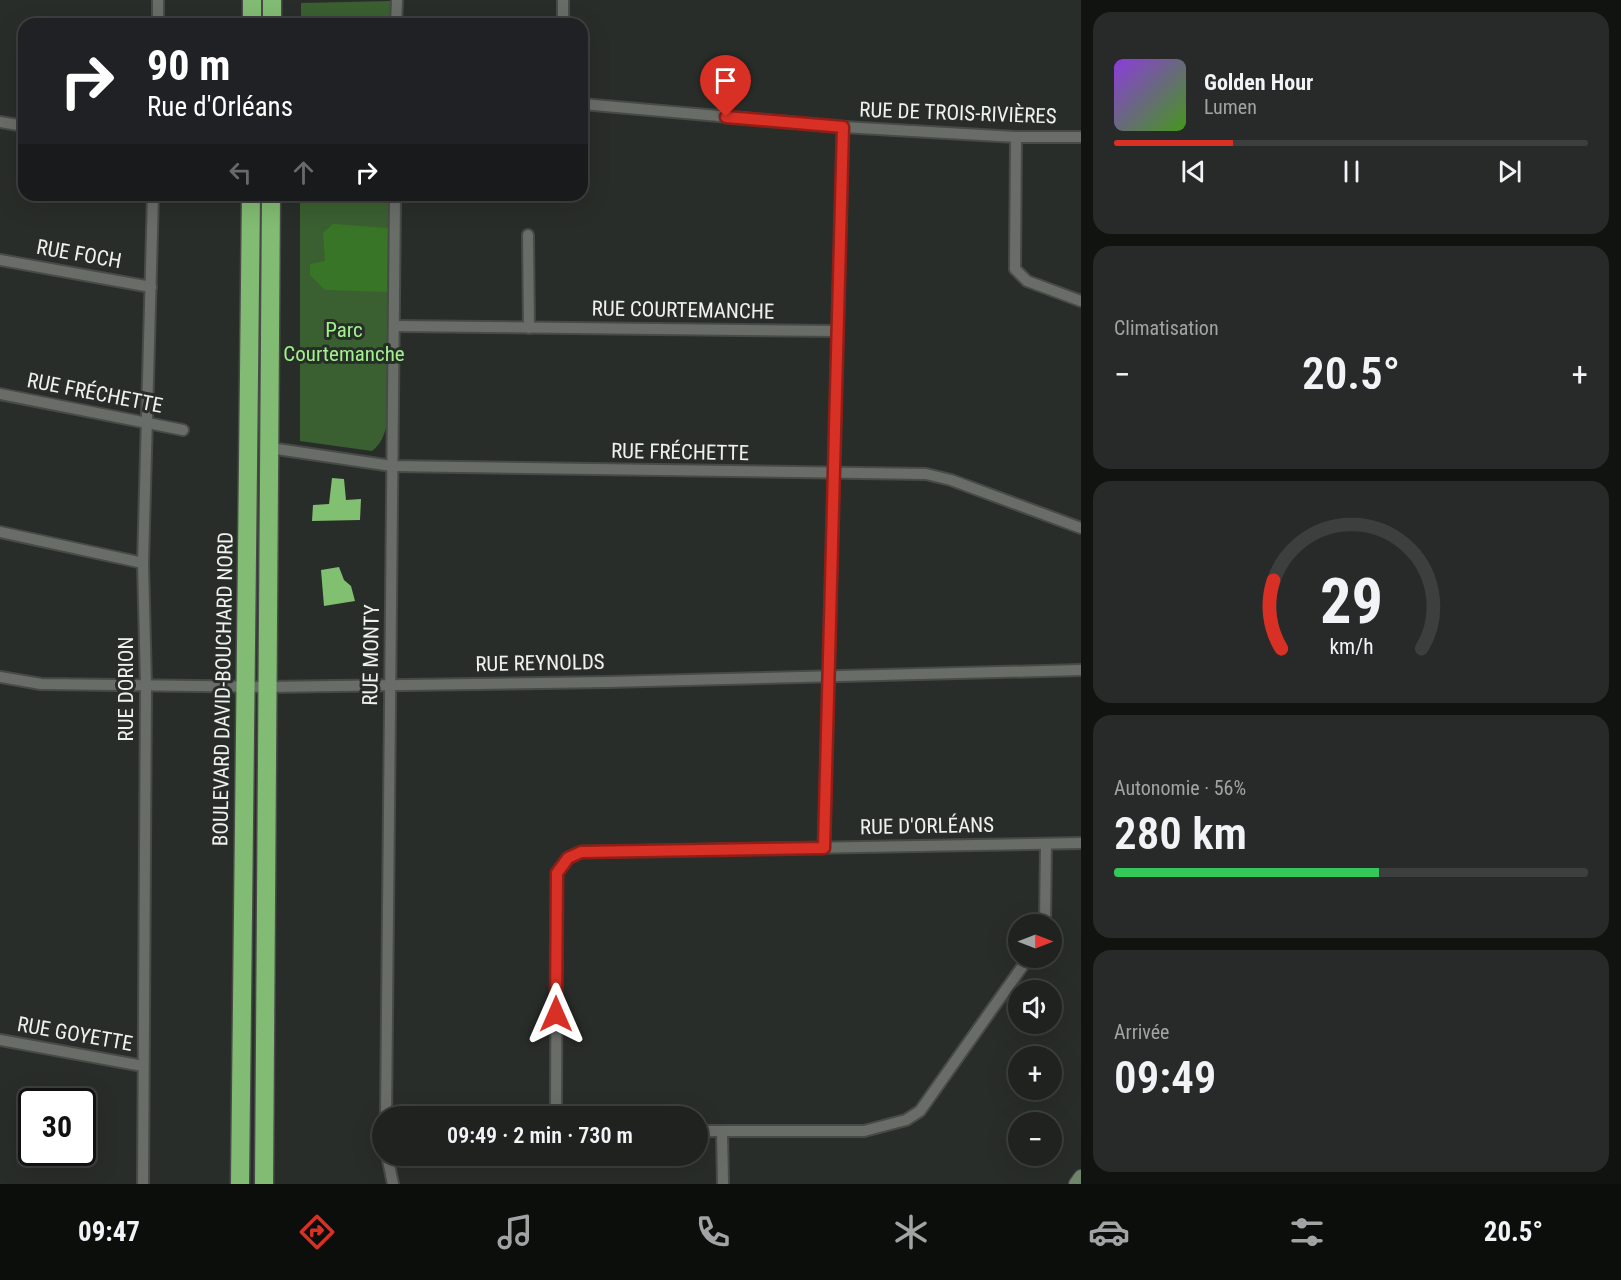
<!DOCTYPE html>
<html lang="fr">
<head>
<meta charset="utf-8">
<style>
  body { margin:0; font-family:"Roboto Condensed",sans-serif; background:#272a28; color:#f1f3f6; height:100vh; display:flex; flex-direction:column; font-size:22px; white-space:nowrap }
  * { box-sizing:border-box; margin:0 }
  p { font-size:20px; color:#a1a4a4 }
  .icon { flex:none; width:33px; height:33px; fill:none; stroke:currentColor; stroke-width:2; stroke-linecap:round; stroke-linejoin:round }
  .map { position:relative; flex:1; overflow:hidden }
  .sheet { display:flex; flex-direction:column; gap:12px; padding:12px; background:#111311; width:540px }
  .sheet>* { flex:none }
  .top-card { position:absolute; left:18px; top:18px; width:570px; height:183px; border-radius:18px; box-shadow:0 6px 24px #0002,0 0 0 2px #3c3f3d; background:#202124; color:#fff; overflow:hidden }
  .needle { width:39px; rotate:90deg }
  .controls { position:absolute; left:1008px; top:914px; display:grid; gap:12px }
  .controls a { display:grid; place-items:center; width:54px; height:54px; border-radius:50%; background:#1f221f; box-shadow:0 6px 24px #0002,0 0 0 2px #3c3f3d; font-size:30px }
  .speed { position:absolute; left:18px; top:1088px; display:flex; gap:12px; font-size:30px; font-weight:700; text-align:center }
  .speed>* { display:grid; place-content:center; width:78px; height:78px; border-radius:50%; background:#1f221f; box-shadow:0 6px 24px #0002,0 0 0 2px #3c3f3d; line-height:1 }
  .speed .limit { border:3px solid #111; border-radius:9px; background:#fff; color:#111 }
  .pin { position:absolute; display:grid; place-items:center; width:51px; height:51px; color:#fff; margin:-62px -26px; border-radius:50% 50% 50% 0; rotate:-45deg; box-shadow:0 0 6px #0007 }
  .pin .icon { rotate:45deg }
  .me { position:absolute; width:66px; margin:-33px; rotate:0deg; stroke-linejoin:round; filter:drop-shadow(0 0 4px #0008) }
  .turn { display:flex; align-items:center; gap:21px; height:126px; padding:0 30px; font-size:27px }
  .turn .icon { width:78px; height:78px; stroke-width:2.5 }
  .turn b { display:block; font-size:42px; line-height:51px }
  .lanes { display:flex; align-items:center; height:57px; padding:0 30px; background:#0003; justify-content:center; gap:30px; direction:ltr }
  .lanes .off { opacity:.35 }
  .big { font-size:45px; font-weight:600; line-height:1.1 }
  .sheet .card { flex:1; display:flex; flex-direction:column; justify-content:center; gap:9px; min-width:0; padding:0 21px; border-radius:18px; background:#272a28 }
  .sheet .dial { align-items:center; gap:0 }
  .dial svg { height:156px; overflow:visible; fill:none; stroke:#3c3f3d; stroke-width:7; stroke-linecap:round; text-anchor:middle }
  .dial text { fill:#f1f3f6; stroke:none }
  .song { display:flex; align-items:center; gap:18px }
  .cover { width:72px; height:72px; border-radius:9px; background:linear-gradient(135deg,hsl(270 70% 55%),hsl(100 70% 35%)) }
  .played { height:6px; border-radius:3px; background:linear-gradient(90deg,#d93025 25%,#3c3f3d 25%) }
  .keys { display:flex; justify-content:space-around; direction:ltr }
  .heat { display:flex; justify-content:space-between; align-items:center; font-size:33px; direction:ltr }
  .charge { height:9px; border-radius:4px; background:linear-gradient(90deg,#34c759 56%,#3c3f3d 0) }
  .trip { position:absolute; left:372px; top:1106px; width:336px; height:60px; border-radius:30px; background:#1f221f; box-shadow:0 6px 24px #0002,0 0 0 2px #3c3f3d; font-weight:600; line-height:60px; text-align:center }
  .tab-bar { display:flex; height:96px; justify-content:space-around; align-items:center; background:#0c0e0c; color:#a1a4a4 }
  .tab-bar .icon { width:42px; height:42px }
  .tab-bar .current { color:#d93025 }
  .tab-bar b { font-size:27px; color:#f1f3f6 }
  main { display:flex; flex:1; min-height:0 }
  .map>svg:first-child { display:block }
  .green { fill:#3a5f30 }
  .forest { fill:#387527 }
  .building { fill:#80c070 }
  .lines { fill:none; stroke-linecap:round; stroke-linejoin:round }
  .street-casing { stroke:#474a46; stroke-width:14 }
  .secondary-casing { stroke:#474a46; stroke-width:16 }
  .highway-casing { stroke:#474a46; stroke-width:21 }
  .street { stroke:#696d68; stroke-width:10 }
  .secondary { stroke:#70846b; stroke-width:14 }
  .highway { stroke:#82bb73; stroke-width:18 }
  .route-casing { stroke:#8d1f18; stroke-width:15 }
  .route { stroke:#d93025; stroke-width:10 }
  .labels { text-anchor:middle; stroke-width:6; stroke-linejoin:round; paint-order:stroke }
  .street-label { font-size:21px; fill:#eff1ee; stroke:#292d29 }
  .park-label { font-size:21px; fill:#a0f38b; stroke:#292d29 }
</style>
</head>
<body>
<main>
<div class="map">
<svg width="1081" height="1184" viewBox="0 0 1081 1184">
  <rect width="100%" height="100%" fill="#292d29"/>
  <g class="green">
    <polygon points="390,1 390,24 301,24 301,3"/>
    <path d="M300,195H388L389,418C385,431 383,443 372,451L300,441Z"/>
  </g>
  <polygon class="forest" points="333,224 388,228 388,292 325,290 310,275 310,264 325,261 323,233"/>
  <g class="building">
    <polygon points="332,478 344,479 346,500 361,499 360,520 312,521 313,505 329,504"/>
    <polygon points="339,567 344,580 351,586 355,601 324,606 321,570"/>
  </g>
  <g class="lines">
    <defs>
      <g id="street">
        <polyline points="158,24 158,0"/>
        <polyline points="396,24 397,0"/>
        <polyline points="563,24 563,0"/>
        <polyline points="582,104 843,127 1016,137 1081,137"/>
        <polyline points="0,122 24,126"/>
        <polyline points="1016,137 1015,269 1027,281 1081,301"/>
        <polyline points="528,235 529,328"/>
        <polyline points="0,260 151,287"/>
        <polyline points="394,326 838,331"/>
        <polyline points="0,394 183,430"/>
        <polyline points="270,448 392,466 926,474 951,480 1081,528"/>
        <polyline points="0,532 143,563"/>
        <polyline points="0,677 41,684 267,687 608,682 1081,670"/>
        <polyline points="824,848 843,127"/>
        <polyline points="1045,924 1046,844"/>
        <polyline points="0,1040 143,1066"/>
        <polyline points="386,1116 395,195"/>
        <polyline points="560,1116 556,1107 557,873 568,858 581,852 1081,843"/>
        <polyline points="698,1131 864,1131 906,1120 920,1111 1029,957"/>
        <polyline points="722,1132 723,1184"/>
        <polyline points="387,1155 393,1184"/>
        <polyline points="143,1184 146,685 143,563 153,195"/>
      </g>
      <polyline id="secondary" points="1076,1184 1081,1177"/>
      <g id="highway">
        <polyline points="252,24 252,0"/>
        <polyline points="272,24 272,0"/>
        <polyline points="240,1184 251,195"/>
        <polyline points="264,1184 271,195"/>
      </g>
    </defs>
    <use href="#street" class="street-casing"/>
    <use href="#secondary" class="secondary-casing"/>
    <use href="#highway" class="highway-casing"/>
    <use href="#street" class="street"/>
    <use href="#secondary" class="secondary"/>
    <use href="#highway" class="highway"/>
  </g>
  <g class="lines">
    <defs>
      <polyline id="route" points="556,1014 557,873 568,858 581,852 824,848 843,127 726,117"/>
    </defs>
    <use href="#route" class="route-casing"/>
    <use href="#route" class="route"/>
  </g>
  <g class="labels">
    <g class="street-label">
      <text transform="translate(958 113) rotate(2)" y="7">RUE DE TROIS-RIVIÈRES</text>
      <text transform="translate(79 254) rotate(10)" y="7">RUE FOCH</text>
      <text transform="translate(683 310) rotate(1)" y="7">RUE COURTEMANCHE</text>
      <text transform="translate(95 393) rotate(11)" y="7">RUE FRÉCHETTE</text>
      <text transform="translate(680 452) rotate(1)" y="7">RUE FRÉCHETTE</text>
      <text transform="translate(371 655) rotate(-89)" y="7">RUE MONTY</text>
      <text transform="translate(540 663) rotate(-1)" y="7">RUE REYNOLDS</text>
      <text transform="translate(126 689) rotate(-90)" y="7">RUE DORION</text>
      <text transform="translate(223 689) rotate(-89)" y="7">BOULEVARD DAVID-BOUCHARD NORD</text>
      <text transform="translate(927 826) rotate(-1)" y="7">RUE D'ORLÉANS</text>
      <text transform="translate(75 1034) rotate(10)" y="7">RUE GOYETTE</text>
    </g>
    <g class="park-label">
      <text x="344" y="337">Parc<tspan x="344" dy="24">Courtemanche</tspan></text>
    </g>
  </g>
</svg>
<div class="controls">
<a><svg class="needle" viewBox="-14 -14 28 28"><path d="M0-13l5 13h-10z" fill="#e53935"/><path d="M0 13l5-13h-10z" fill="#a1a4a4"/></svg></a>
<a><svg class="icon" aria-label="sound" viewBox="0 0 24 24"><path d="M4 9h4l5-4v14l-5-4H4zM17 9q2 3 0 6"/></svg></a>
<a>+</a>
<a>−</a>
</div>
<div class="speed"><div class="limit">30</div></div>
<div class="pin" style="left:726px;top:117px;background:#d93025"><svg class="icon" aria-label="arrive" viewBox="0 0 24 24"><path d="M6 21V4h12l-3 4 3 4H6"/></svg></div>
<svg class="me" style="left:556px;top:1014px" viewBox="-20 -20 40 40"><path d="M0-17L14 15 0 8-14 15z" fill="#d93025" stroke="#fff" stroke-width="4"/></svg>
<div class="trip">09:49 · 2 min · 730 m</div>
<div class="top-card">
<div class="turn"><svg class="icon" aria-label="right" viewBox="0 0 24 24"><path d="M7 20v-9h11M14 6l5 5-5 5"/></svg><div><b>90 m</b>Rue d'Orléans</div></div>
<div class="lanes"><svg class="icon off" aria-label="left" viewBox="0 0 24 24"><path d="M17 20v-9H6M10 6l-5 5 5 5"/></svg><svg class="icon off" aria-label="ahead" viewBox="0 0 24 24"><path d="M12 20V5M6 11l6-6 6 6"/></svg><svg class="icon" aria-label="right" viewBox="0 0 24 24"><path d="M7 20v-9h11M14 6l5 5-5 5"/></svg></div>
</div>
</div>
<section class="sheet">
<div class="card">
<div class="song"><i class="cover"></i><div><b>Golden Hour</b><p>Lumen</p></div></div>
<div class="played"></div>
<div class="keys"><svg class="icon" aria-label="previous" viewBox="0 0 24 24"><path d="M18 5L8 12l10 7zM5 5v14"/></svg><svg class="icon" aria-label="pause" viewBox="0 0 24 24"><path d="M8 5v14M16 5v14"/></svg><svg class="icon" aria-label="next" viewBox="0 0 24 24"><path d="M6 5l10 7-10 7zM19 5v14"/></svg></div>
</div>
<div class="card"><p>Climatisation</p>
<div class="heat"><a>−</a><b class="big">20.5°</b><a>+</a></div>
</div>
<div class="card dial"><svg viewBox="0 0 100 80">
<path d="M14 69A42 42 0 1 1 86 69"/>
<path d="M14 69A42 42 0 0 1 10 34" stroke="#d93025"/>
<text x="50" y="56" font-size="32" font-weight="700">29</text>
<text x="50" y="72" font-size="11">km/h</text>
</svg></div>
<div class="card"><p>Autonomie · 56%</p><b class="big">280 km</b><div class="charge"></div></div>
<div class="card"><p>Arrivée</p><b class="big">09:49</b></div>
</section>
</main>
<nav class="tab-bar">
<b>09:47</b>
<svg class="icon current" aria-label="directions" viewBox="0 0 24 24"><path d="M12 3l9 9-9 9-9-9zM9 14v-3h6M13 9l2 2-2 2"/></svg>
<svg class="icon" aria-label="music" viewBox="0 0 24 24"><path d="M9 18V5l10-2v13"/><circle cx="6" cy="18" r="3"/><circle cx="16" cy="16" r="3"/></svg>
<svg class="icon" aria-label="phone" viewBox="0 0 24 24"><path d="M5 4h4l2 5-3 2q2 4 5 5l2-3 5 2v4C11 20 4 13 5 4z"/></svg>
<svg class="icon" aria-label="climate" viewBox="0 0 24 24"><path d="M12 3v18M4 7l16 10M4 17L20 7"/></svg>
<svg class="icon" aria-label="car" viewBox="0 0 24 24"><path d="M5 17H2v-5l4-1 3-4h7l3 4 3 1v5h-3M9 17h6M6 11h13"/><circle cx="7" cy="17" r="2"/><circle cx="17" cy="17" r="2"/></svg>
<svg class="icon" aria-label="filters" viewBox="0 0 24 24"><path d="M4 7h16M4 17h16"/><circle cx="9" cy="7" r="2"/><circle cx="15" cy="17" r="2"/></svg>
<b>20.5°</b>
</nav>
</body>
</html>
